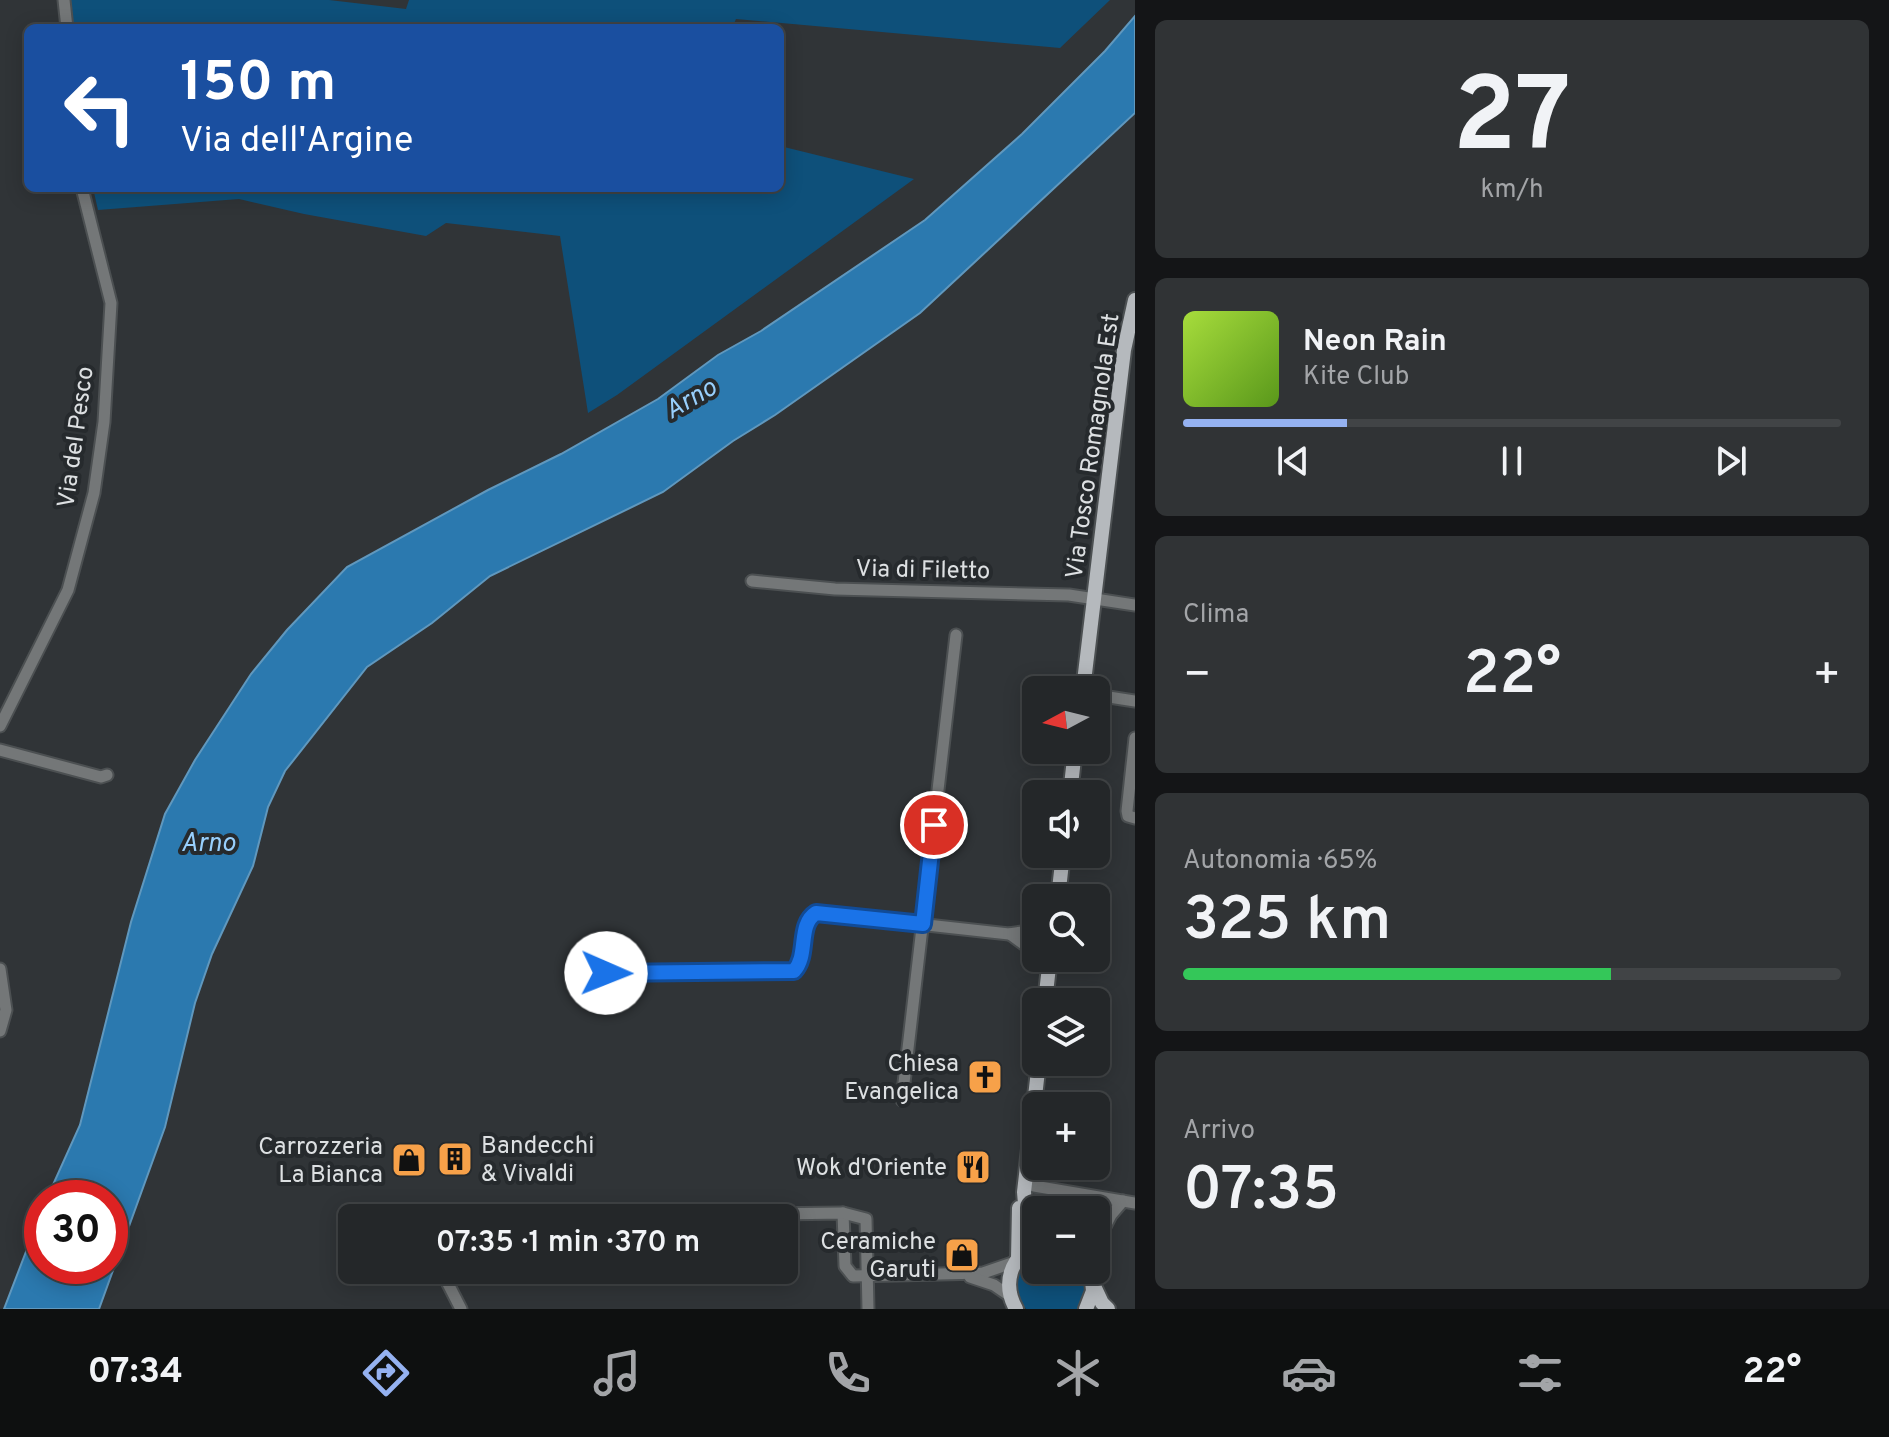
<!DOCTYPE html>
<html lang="it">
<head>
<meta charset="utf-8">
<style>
  body { margin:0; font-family:Overpass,sans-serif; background:#303335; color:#f1f3f6; height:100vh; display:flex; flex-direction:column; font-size:30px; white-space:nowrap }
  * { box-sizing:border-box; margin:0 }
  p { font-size:26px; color:#a3a5a8 }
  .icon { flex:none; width:44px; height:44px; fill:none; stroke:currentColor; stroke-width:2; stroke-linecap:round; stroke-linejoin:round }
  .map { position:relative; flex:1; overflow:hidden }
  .side { display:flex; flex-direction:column; gap:20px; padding:20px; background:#141517; width:754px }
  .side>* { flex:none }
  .hud { position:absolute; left:24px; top:24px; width:760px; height:168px; border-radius:12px; box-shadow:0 4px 20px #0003,0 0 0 2px #414446; background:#1a4fa0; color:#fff; overflow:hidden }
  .needle { width:52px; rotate:263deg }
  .tools { position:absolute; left:1022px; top:676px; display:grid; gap:16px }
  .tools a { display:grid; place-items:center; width:88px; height:88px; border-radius:12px; background:#242729; box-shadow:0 4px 20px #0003,0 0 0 2px #414446; font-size:40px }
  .speed { position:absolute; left:24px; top:1180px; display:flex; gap:16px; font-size:40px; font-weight:700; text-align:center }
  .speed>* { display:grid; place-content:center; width:104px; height:104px; border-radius:50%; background:#242729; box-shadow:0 4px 20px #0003,0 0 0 2px #414446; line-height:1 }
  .speed .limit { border:12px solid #d22; background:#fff; color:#111 }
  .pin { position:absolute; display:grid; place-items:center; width:68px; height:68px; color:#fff; margin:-34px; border:4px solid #fff; border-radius:50%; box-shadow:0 2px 8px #0007 }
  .me { position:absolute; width:88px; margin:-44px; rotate:91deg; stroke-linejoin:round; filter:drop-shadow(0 0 6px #0008) }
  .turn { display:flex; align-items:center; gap:28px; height:168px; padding:0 24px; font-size:36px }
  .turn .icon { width:104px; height:104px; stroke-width:2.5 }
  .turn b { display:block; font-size:56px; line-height:68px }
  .big { font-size:60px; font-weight:600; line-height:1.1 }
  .side .widget { flex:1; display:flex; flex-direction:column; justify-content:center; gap:12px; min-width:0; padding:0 28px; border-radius:12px; background:#303335 }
  .side .dial { align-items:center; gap:0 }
  .dial b { font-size:104px; line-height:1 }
  .song { display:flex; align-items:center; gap:24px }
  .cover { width:96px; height:96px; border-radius:12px; background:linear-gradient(135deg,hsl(80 70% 55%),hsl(90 70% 35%)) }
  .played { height:8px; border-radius:4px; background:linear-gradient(90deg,#95b2f1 25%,#414446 25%) }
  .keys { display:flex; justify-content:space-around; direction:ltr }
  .heat { display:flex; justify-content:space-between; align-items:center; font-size:44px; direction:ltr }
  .charge { height:12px; border-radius:6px; background:linear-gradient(90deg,#34c759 65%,#414446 0) }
  .trip { position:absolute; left:338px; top:1204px; width:460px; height:80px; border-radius:12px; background:#242729; box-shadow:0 4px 20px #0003,0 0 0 2px #414446; font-weight:600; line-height:80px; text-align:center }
  .tabs { display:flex; height:128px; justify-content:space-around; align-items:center; background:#0e1010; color:#a3a5a8 }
  .tabs .icon { width:56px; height:56px }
  .tabs .on { color:#95b2f1 }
  .tabs b { font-size:36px; color:#f1f3f6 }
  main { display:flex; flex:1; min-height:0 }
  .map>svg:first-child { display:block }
  .green { fill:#0e507a }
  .water { fill:#2b79af; stroke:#6098be; stroke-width:2 }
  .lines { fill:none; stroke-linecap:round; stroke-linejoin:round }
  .minor-casing { stroke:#4c5052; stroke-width:15 }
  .major-casing { stroke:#4c5052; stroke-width:18 }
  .minor { stroke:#747778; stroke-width:11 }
  .major { stroke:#b5b9bd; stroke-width:14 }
  .route-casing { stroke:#114b97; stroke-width:20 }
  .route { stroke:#1a73e8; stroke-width:14 }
  .labels { text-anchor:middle; stroke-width:8; stroke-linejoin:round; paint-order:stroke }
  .street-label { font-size:24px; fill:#dde0e2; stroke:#262a2d }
  .poi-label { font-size:24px; fill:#dde0e2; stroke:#262a2d; text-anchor:end }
  .water-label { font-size:26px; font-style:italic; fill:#98cffc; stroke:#262a2d }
</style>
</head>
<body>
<main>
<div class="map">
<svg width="1135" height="1309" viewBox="0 0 1135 1309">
  <rect width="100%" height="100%" fill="#303437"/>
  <g class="green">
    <polygon points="69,0 329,0 406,9 409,0 1110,0 1060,48 736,19 732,28 72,28"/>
    <polygon points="780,146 914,179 617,395 588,413 560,236 446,223 426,236 304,214 239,199 98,210 93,188 780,188"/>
    <path d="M1036,1253V1270H1083L1086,1288L1077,1309H1026C1011,1288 1015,1267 1036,1253Z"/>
  </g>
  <polygon class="water" points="1135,16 1135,113 920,313 775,415 733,441 663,492 490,576 432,623 367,667 285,771 268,807 253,866 212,954 195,1003 165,1127 99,1309 4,1309 42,1210 42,1266 110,1266 110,1198 47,1198 80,1125 131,922 165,814 195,760 251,674 287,630 347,567 488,490 561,454 658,399 718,355 761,331 925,220 1022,134 1105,51"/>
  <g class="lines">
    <defs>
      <g id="minor">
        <polyline points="64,0 67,28"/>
        <polyline points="752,581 835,589 1069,595 1135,605"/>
        <polyline points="1096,695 1135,701"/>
        <polyline points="0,726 68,590 94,493 104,422 111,303 82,188"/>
        <polyline points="1135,738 1127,811 1128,816 1135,818"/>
        <polyline points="0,750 101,777 107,775"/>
        <polyline points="1010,934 1036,953"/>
        <polyline points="594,942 594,965 606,973 786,972 795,970 799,965 808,921 818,913 1009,934 1022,932 1036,924"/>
        <polyline points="0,969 6,1010 0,1031"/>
        <polyline points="902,1100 956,635"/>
        <polyline points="1034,1186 1135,1203"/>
        <polyline points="843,1213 845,1266 853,1276 983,1273 1015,1262"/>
        <polyline points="483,1218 843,1213 866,1219 868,1309"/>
        <polyline points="1096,1244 1111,1215 1123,1201"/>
        <polyline points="441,1270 461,1309"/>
        <polyline points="970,1277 994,1285 1010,1296"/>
      </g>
      <g id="major">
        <polyline points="1083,690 1124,350 1135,300"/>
        <polyline points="1070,794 1075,750"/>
        <polyline points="1058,898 1063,854"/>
        <polyline points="1045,1002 1050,958"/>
        <polyline points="1036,1230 1026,1216 1024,1192 1039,1062"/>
        <polyline points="1018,1259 1019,1208"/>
        <polyline points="1094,1286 1102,1303 1108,1309"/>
        <path d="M1016,1309C1002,1284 1010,1257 1036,1245"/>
        <polyline points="1086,1309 1093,1291 1091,1270"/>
      </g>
    </defs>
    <use href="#minor" class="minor-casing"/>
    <use href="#major" class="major-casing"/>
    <use href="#minor" class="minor"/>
    <use href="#major" class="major"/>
  </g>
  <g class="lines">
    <defs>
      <path id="route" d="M606,973L794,971C809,955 797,925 816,913L923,924L934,825"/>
    </defs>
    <use href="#route" class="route-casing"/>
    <use href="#route" class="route"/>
  </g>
  <defs>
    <symbol id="church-square" viewBox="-11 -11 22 22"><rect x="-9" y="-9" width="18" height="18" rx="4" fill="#f7a149" stroke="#262a2d"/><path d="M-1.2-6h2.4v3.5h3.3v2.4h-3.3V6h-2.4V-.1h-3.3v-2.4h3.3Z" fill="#111"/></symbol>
    <symbol id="building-square" viewBox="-11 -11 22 22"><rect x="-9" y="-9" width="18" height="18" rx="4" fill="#f7a149" stroke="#262a2d"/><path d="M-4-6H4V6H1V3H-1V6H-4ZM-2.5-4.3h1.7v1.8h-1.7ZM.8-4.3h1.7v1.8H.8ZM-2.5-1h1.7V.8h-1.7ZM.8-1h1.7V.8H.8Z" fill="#111"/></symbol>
    <symbol id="shop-square" viewBox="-11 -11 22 22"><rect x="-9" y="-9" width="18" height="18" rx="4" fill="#f7a149" stroke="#262a2d"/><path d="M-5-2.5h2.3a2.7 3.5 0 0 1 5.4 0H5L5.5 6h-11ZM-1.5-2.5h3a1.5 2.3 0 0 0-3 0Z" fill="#111"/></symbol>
    <symbol id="restaurant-square" viewBox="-11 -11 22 22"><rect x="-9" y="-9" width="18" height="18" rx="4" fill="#f7a149" stroke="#262a2d"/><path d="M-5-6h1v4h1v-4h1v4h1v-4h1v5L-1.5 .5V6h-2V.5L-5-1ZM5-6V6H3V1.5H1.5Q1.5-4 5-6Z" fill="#111"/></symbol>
  </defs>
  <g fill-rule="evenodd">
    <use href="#church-square" x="965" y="1057" width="40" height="40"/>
    <use href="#building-square" x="435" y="1139" width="40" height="40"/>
    <use href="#shop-square" x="389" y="1140" width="40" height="40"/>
    <use href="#restaurant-square" x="953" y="1147" width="40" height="40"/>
    <use href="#shop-square" x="942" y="1235" width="40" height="40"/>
  </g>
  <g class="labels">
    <g class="street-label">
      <text transform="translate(75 437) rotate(-82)" y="8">Via del Pesco</text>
      <text transform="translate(1092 446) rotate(-82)" y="8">Via Tosco Romagnola Est</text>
      <text transform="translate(923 569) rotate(1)" y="8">Via di Filetto</text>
    </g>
    <g class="poi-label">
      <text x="959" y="1071">Chiesa<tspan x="959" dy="28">Evangelica</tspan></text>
      <text x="481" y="1153" text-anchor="start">Bandecchi<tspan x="481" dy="28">&amp; Vivaldi</tspan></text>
      <text x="383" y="1154">Carrozzeria<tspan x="383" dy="28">La Bianca</tspan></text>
      <text x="947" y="1175">Wok d'Oriente</text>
      <text x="936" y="1249">Ceramiche<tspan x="936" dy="28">Garuti</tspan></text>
    </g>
    <g class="water-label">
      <text transform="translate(690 398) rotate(-30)" y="9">Arno</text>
      <text x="208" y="851">Arno</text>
    </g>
  </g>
</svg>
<div class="tools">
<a><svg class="needle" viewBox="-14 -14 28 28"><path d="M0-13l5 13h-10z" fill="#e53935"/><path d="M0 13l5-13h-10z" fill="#a3a5a8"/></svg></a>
<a><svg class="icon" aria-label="sound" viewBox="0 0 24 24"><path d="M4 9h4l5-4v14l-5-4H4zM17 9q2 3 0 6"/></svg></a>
<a><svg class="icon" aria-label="search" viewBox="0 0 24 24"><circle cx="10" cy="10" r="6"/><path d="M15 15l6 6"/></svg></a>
<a><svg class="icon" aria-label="layers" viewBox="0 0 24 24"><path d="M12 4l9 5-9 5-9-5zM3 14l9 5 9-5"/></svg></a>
<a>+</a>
<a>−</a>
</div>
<div class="speed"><div class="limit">30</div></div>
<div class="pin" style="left:934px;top:825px;background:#d93025"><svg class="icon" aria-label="arrive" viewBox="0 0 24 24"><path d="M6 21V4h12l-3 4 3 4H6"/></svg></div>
<svg class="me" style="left:606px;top:973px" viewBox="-20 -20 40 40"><circle r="19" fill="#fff"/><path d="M0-13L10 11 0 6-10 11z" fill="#1a73e8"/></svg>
<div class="trip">07:35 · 1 min · 370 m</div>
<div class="hud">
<div class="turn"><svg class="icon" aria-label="left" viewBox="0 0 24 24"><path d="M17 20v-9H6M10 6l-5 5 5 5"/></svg><div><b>150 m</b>Via dell'Argine</div></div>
</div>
</div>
<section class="side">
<div class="widget dial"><b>27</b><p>km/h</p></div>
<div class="widget">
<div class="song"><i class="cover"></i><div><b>Neon Rain</b><p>Kite Club</p></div></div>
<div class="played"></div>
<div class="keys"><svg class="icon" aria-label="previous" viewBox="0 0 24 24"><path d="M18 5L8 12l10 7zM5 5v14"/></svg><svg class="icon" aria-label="pause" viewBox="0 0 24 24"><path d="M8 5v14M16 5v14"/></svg><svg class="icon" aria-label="next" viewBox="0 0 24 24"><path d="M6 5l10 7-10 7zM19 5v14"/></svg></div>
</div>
<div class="widget"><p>Clima</p>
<div class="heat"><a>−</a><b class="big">22°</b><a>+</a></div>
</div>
<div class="widget"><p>Autonomia · 65%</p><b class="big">325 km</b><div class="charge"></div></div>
<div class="widget"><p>Arrivo</p><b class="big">07:35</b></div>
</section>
</main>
<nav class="tabs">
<b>07:34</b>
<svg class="icon on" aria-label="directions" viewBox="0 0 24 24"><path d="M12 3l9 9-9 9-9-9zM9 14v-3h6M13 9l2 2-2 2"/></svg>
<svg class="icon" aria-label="music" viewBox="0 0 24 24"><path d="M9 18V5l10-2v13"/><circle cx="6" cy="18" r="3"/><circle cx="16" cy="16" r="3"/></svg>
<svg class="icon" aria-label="phone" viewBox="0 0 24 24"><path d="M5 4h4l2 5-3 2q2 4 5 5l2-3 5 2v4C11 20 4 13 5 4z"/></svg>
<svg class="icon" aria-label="climate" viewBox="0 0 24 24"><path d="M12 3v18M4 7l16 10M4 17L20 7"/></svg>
<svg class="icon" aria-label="car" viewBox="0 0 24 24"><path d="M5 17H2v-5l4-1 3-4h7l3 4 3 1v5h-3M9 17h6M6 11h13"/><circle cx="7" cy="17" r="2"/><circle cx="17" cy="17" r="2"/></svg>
<svg class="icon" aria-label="filters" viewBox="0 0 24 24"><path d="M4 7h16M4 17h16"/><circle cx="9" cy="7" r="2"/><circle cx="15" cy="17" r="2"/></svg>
<b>22°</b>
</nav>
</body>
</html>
